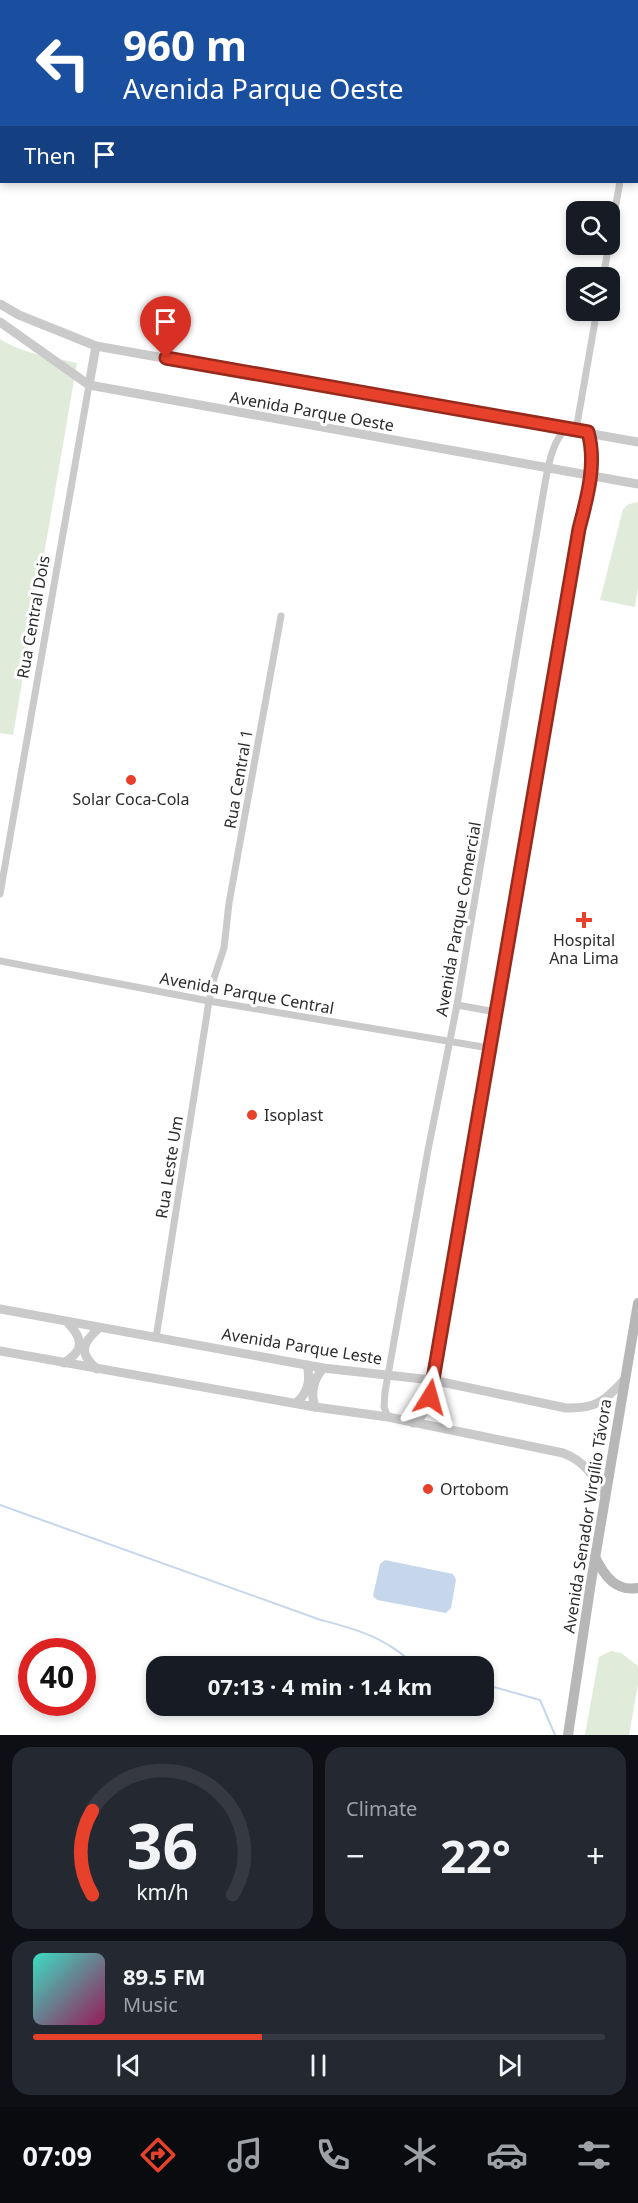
<!DOCTYPE html>
<html lang="en">
<head>
<meta charset="utf-8">
<style>
  body { margin:0; font-family:"Noto Sans",sans-serif; background:#242831; color:#f1f3f6; height:100vh; display:flex; flex-direction:column; font-size:22px; white-space:nowrap }
  * { box-sizing:border-box; margin:0 }
  p { font-size:20px; color:#9ea1a6 }
  .icon { flex:none; width:33px; height:33px; fill:none; stroke:currentColor; stroke-width:2; stroke-linecap:round; stroke-linejoin:round }
  .map { position:relative; height:1735px; overflow:hidden }
  .panel { display:flex; flex-direction:column; gap:12px; padding:12px; background:#0d0f14; flex:1 }
  .panel>* { flex:none }
  .banner { position:absolute; left:0px; top:0px; width:639px; height:183px; box-shadow:0 3px 9px #0003; background:#1a4fa0; color:#fff; overflow:hidden }
  .fabs { position:absolute; left:566px; top:201px; display:grid; gap:12px }
  .fabs a { display:grid; place-items:center; width:54px; height:54px; border-radius:12px; background:#171b24; box-shadow:0 3px 9px #0003; font-size:30px }
  .speed { position:absolute; left:18px; top:1638px; display:flex; gap:12px; font-size:30px; font-weight:700; text-align:center }
  .speed>* { display:grid; place-content:center; width:78px; height:78px; border-radius:50%; background:#171b24; box-shadow:0 3px 9px #0003; line-height:1 }
  .speed .limit { border:9px solid #d22; background:#fff; color:#111 }
  .pin { position:absolute; display:grid; place-items:center; width:51px; height:51px; color:#fff; margin:-62px -26px; border-radius:50% 50% 50% 0; rotate:-45deg; box-shadow:0 0 6px #0007 }
  .pin .icon { rotate:45deg }
  .me { position:absolute; width:66px; margin:-33px; rotate:8deg; stroke-linejoin:round; filter:drop-shadow(0 0 4px #0008) }
  .turn { display:flex; align-items:center; gap:21px; height:126px; padding:0 24px; font-size:27px }
  .turn .icon { width:78px; height:78px; stroke-width:2.5 }
  .turn b { display:block; font-size:42px; line-height:51px }
  .then { display:flex; align-items:center; height:57px; padding:0 24px; background:#0003; gap:12px; font-size:22px }
  .big { font-size:45px; font-weight:700; line-height:1.1 }
  .panel .card { flex:1; display:flex; flex-direction:column; justify-content:center; gap:9px; min-width:0; padding:0 21px; border-radius:18px; background:#242831 }
  .panel .dial { align-items:center; gap:0 }
  .dial svg { height:156px; overflow:visible; fill:none; stroke:#363941; stroke-width:7; stroke-linecap:round; text-anchor:middle }
  .dial text { fill:#f1f3f6; stroke:none }
  .song { display:flex; align-items:center; gap:18px }
  .cover { width:72px; height:72px; border-radius:9px; background:linear-gradient(135deg,hsl(170 70% 55%),hsl(330 70% 35%)) }
  .played { height:6px; border-radius:3px; background:linear-gradient(90deg,#e7412c 40%,#363941 40%) }
  .keys { display:flex; justify-content:space-around; direction:ltr }
  .heat { display:flex; justify-content:space-between; align-items:center; font-size:33px; direction:ltr }
  .panel .tiles { flex:1; display:grid; gap:12px; grid-template-columns:1fr 1fr }
  .card:last-child { grid-column:span 2 }
  .trip { position:absolute; left:146px; top:1656px; width:348px; height:60px; border-radius:18px; background:#171b24; box-shadow:0 3px 9px #0003; font-weight:700; line-height:60px; text-align:center }
  .tab-bar { display:flex; height:96px; justify-content:space-around; align-items:center; background:#090b0e; color:#9ea1a6 }
  .tab-bar .icon { width:42px; height:42px }
  .tab-bar .active { color:#e7412c }
  .tab-bar b { font-size:27px; color:#f1f3f6 }
  .map>svg:first-child { display:block }
  .green { fill:#e0ebda }
  .water { fill:#c6d6eb }
  .lines { fill:none; stroke-linecap:round; stroke-linejoin:round }
  .stream { stroke:#c6d6eb; stroke-width:2 }
  .minor { stroke:#cacaca; stroke-width:7 }
  .tertiary { stroke:#cacaca; stroke-width:9 }
  .secondary { stroke:#b7b7b7; stroke-width:10 }
  .route-casing { stroke:#962a1d; stroke-width:15 }
  .route { stroke:#e7412c; stroke-width:10 }
  .poi-dot { fill:#e7412c; stroke:#fff; stroke-width:2 }
  .labels { text-anchor:middle; stroke-width:6; stroke-linejoin:round; paint-order:stroke }
  .street-label { font-size:16px; fill:#2d2d2d; stroke:#fff }
  .poi-label { font-size:16px; fill:#2d2d2d; stroke:#fff }
</style>
</head>
<body>
<div class="map">
<svg width="638" height="1735" viewBox="0 0 638 1735">
  <rect width="100%" height="100%" fill="#fff"/>
  <g class="green">
    <path d="M0,339C23,354 51,357 77,363L13,735L0,733Z"/>
    <polygon points="638,502 638,587 635,607 600,600 623,509 629,504"/>
    <polygon points="611,1651 621,1653 638,1666 638,1684 629,1735 585,1735 599,1657"/>
  </g>
  <polygon class="water" points="385,1560 453,1574 456,1580 451,1608 446,1613 377,1600 373,1596 380,1564"/>
  <g class="lines">
    <g class="stream">
      <path d="M0,1505L318,1619C343,1626 368,1632 390,1646C401,1652 410,1663 422,1666"/>
      <polyline points="483,1684 540,1700 555,1735"/>
    </g>
    <g class="minor">
      <polyline points="638,84 638,81"/>
      <polyline points="609,242 620,182"/>
      <polyline points="603,278 609,244"/>
      <polyline points="576,430 597,310"/>
      <polyline points="0,894 89,385"/>
      <polyline points="0,961 209,1001 489,1048"/>
      <polyline points="457,1005 496,1012"/>
      <polyline points="156,1338 209,1001 214,978 224,948 229,903 281,616"/>
      <path d="M432,1380L579,529C587,498 597,464 588,432"/>
      <path d="M388,1417L384,1407L385,1392L428,1150L457,1005L545,483C549,463 552,443 566,428"/>
    </g>
    <g class="tertiary">
      <polyline points="0,304 19,315 96,346 638,442"/>
      <polyline points="0,322 89,385 638,484"/>
      <polyline points="89,385 96,346"/>
      <path d="M0,1309L323,1368L432,1380L566,1408C596,1409 605,1401 625,1379"/>
      <path d="M0,1351L315,1407L388,1417L563,1453C585,1461 594,1477 605,1496"/>
      <path d="M64,1363C84,1350 84,1340 68,1323"/>
      <path d="M97,1369C78,1353 82,1343 99,1328"/>
      <path d="M296,1403C308,1393 311,1380 307,1365"/>
      <path d="M315,1407C310,1392 313,1380 323,1368"/>
      <path d="M413,1423C428,1415 430,1396 432,1380"/>
    </g>
    <g class="secondary">
      <path d="M595,1557C604,1575 615,1592 638,1588"/>
      <polyline points="568,1735 591,1582 638,1303"/>
    </g>
  </g>
  <g class="lines">
    <defs>
      <path id="route" d="M166,358L588,432C597,464 587,498 579,529L430,1397"/>
    </defs>
    <use href="#route" class="route-casing"/>
    <use href="#route" class="route"/>
  </g>
  <g class="poi-dot">
    <circle cx="131" cy="780" r="6"/>
    <path d="M581 911h6v6h6v6h-6v6h-6v-6h-6v-6h6z"/>
    <circle cx="252" cy="1115" r="6"/>
    <circle cx="428" cy="1489" r="6"/>
  </g>
  <g class="labels">
    <g class="street-label">
      <text transform="translate(312 411) rotate(10)" y="6">Avenida Parque Oeste</text>
      <text transform="translate(33 617) rotate(-80)" y="6">Rua Central Dois</text>
      <text transform="translate(238 779) rotate(-80)" y="6">Rua Central 1</text>
      <text transform="translate(458 919) rotate(-80)" y="6">Avenida Parque Comercial</text>
      <text transform="translate(247 993) rotate(10)" y="6">Avenida Parque Central</text>
      <text transform="translate(169 1167) rotate(-81)" y="6">Rua Leste Um</text>
      <text transform="translate(302 1346) rotate(9)" y="6">Avenida Parque Leste</text>
      <text transform="translate(587 1516) rotate(-81)" y="6">Avenida Senador Virgílio Távora</text>
    </g>
    <g class="poi-label">
      <text x="131" y="805">Solar Coca-Cola</text>
      <text x="584" y="946">Hospital<tspan x="584" dy="18">Ana Lima</tspan></text>
      <text x="264" y="1121" text-anchor="start">Isoplast</text>
      <text x="440" y="1495" text-anchor="start">Ortobom</text>
    </g>
  </g>
</svg>
<div class="fabs">
<a><svg class="icon" aria-label="search" viewBox="0 0 24 24"><circle cx="10" cy="10" r="6"/><path d="M15 15l6 6"/></svg></a>
<a><svg class="icon" aria-label="layers" viewBox="0 0 24 24"><path d="M12 4l9 5-9 5-9-5zM3 14l9 5 9-5"/></svg></a>
</div>
<div class="speed"><div class="limit">40</div></div>
<div class="pin" style="left:166px;top:358px;background:#d93025"><svg class="icon" aria-label="arrive" viewBox="0 0 24 24"><path d="M6 21V4h12l-3 4 3 4H6"/></svg></div>
<svg class="me" style="left:430px;top:1397px" viewBox="-20 -20 40 40"><path d="M0-17L14 15 0 8-14 15z" fill="#e7412c" stroke="#fff" stroke-width="4"/></svg>
<div class="trip">07:13 · 4 min · 1.4 km</div>
<div class="banner">
<div class="turn"><svg class="icon" aria-label="left" viewBox="0 0 24 24"><path d="M17 20v-9H6M10 6l-5 5 5 5"/></svg><div><b>960 m</b>Avenida Parque Oeste</div></div>
<div class="then">Then<svg class="icon" aria-label="arrive" viewBox="0 0 24 24"><path d="M6 21V4h12l-3 4 3 4H6"/></svg></div>
</div>
</div>
<section class="panel">
<div class="tiles">
<div class="card dial"><svg viewBox="0 0 100 80">
<path d="M14 69A42 42 0 1 1 86 69"/>
<path d="M14 69A42 42 0 0 1 14 26" stroke="#e7412c"/>
<text x="50" y="56" font-size="32" font-weight="700">36</text>
<text x="50" y="72" font-size="11">km/h</text>
</svg></div>
<div class="card"><p>Climate</p>
<div class="heat"><a>−</a><b class="big">22°</b><a>+</a></div>
</div>
<div class="card">
<div class="song"><i class="cover"></i><div><b>89.5 FM</b><p>Music</p></div></div>
<div class="played"></div>
<div class="keys"><svg class="icon" aria-label="previous" viewBox="0 0 24 24"><path d="M18 5L8 12l10 7zM5 5v14"/></svg><svg class="icon" aria-label="pause" viewBox="0 0 24 24"><path d="M8 5v14M16 5v14"/></svg><svg class="icon" aria-label="next" viewBox="0 0 24 24"><path d="M6 5l10 7-10 7zM19 5v14"/></svg></div>
</div>
</div>
</section>
<nav class="tab-bar">
<b>07:09</b>
<svg class="icon active" aria-label="directions" viewBox="0 0 24 24"><path d="M12 3l9 9-9 9-9-9zM9 14v-3h6M13 9l2 2-2 2"/></svg>
<svg class="icon" aria-label="music" viewBox="0 0 24 24"><path d="M9 18V5l10-2v13"/><circle cx="6" cy="18" r="3"/><circle cx="16" cy="16" r="3"/></svg>
<svg class="icon" aria-label="phone" viewBox="0 0 24 24"><path d="M5 4h4l2 5-3 2q2 4 5 5l2-3 5 2v4C11 20 4 13 5 4z"/></svg>
<svg class="icon" aria-label="climate" viewBox="0 0 24 24"><path d="M12 3v18M4 7l16 10M4 17L20 7"/></svg>
<svg class="icon" aria-label="car" viewBox="0 0 24 24"><path d="M5 17H2v-5l4-1 3-4h7l3 4 3 1v5h-3M9 17h6M6 11h13"/><circle cx="7" cy="17" r="2"/><circle cx="17" cy="17" r="2"/></svg>
<svg class="icon" aria-label="filters" viewBox="0 0 24 24"><path d="M4 7h16M4 17h16"/><circle cx="9" cy="7" r="2"/><circle cx="15" cy="17" r="2"/></svg>
</nav>
</body>
</html>
